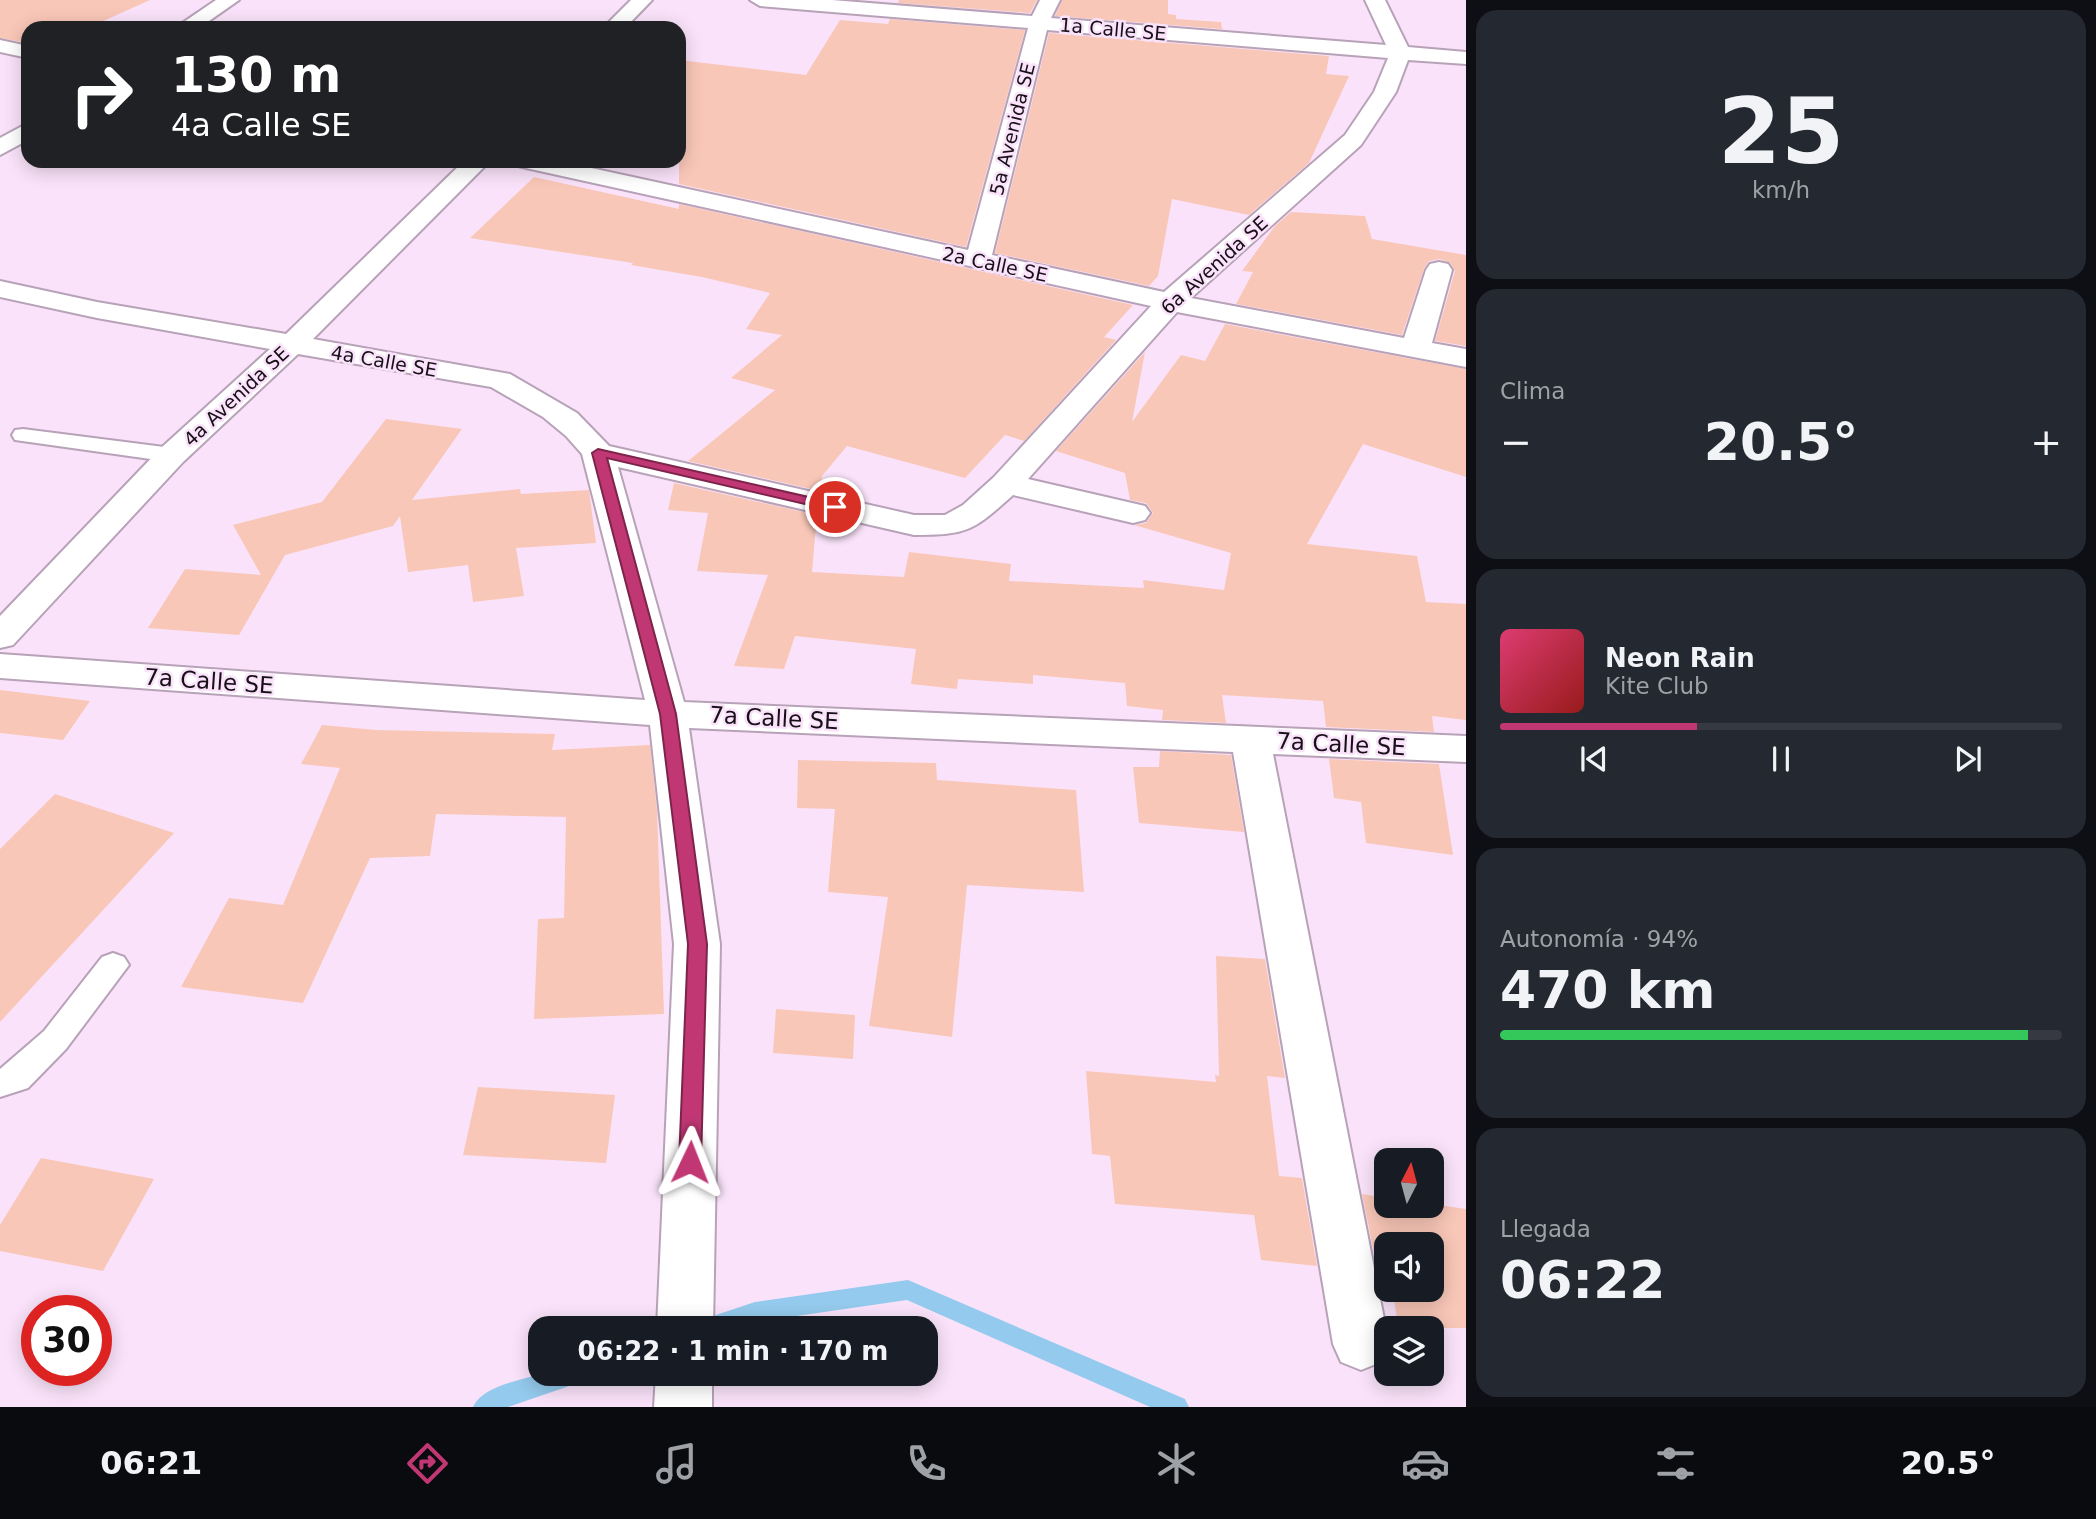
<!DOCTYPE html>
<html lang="es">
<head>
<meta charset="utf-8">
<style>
  body { margin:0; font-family:"DejaVu Sans",sans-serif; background:#242831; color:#f1f3f6; height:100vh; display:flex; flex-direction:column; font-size:26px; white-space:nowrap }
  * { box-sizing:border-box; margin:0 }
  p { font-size:23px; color:#9ea1a6 }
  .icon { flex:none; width:38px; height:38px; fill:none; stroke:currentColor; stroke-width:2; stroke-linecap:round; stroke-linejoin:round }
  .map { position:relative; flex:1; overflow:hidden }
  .details { display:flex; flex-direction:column; gap:10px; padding:10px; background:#0d0f14; width:630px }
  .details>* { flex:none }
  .hud { position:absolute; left:21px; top:21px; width:665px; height:147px; border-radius:21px; box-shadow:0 4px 18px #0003; background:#202124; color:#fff; overflow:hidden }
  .needle { width:46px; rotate:6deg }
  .tools { position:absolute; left:1374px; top:1148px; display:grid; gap:14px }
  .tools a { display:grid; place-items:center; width:70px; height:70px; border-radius:14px; background:#171b24; box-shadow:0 4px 18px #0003; font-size:35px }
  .speed { position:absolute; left:21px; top:1295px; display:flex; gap:14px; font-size:35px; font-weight:700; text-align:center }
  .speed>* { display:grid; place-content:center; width:91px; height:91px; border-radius:50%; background:#171b24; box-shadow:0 4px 18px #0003; line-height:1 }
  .speed .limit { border:10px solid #d22; background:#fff; color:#111 }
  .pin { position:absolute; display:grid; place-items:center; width:60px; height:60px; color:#fff; margin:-30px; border:4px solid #fff; border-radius:50%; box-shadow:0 2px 7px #0007 }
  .me { position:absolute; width:77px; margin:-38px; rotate:2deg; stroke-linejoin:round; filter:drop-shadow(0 0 5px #0008) }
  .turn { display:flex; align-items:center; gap:24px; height:147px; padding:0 35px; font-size:32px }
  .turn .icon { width:91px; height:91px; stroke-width:2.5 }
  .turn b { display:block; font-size:49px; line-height:60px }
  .big { font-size:52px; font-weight:700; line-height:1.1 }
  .details .widget { flex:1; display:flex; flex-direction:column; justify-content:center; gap:10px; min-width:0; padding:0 24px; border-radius:21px; background:#242831 }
  .details .dial { align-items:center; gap:0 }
  .dial b { font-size:91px; line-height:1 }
  .song { display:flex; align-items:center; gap:21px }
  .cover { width:84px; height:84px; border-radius:10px; background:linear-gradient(135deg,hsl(340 70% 55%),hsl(0 70% 35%)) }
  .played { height:7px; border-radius:4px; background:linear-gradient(90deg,#c03774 35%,#363941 35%) }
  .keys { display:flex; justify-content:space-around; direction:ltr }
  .heat { display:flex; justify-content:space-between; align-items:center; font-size:38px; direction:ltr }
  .charge { height:10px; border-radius:5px; background:linear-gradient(90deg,#34c759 94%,#363941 0) }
  .trip { position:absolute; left:528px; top:1316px; width:410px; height:70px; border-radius:21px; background:#171b24; box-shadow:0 4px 18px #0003; font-weight:700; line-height:70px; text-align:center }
  .tab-bar { display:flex; height:112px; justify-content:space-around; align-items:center; background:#090b0e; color:#9ea1a6 }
  .tab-bar .icon { width:49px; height:49px }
  .tab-bar .on { color:#c03774 }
  .tab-bar b { font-size:32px; color:#f1f3f6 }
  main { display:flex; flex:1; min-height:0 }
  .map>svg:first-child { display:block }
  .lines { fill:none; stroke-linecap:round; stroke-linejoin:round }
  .stream { fill:#94caed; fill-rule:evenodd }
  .building { fill:#f9c7b8 }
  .lane-casing { stroke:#b7a2b8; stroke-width:4 }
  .street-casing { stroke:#b7a2b8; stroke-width:4 }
  .lane { fill:#fff; fill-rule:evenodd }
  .street { fill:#fff; fill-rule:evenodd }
  .route { fill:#c03774; stroke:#7d244b; stroke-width:2 }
  .labels { text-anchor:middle; stroke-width:5; stroke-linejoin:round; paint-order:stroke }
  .far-street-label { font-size:19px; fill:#171017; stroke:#fae3fa }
  .street-label { font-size:23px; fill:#171017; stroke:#fae3fa }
</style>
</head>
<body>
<main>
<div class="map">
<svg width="1466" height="1407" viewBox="0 0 1466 1407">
  <rect width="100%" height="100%" fill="#fae3fa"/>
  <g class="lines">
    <g class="stream">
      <polygon points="908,1280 1185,1399 1189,1407 1150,1407 907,1300 755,1322 737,1328 695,1328 698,1321 755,1302"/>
      <path d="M541,1374H585L581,1382L508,1407H473C482,1386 521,1380 541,1374Z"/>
    </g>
  </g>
  <g class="building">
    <polygon points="0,0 150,0 88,28 28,28 28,43 0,38"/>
    <polygon points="899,0 1037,0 1030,13 898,3"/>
    <polygon points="1062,0 1168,0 1168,14 1176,15 1176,19 1221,22 1222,29 1055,16"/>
    <polygon points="890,19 1025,30 966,247 679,184 679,60 806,75 840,20 888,24"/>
    <polygon points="1049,33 1329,56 1326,74 1349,76 1309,163 1249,215 1172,199 1158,276 1149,286 995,253"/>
    <polygon points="534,177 679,209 679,204 1133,305 1104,337 1116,340 1024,441 1005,435 965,478 847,446 822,476 820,491 688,461 775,390 731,378 782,335 746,329 770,293 702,277 631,265 633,263 470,238"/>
    <polygon points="1291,212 1365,216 1372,239 1466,255 1466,346 1435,341 1455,271 1450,263 1440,259 1429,261 1424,269 1402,335 1236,304 1253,272 1242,271 1275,226"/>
    <polygon points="1225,324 1466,369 1466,477 1363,444 1307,544 1417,556 1426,602 1466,604 1466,720 1432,716 1434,732 1326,727 1323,701 1222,695 1226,723 1162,720 1163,710 1127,706 1125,683 1033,675 1033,684 958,679 957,689 911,684 916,649 795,636 784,669 734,666 768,575 697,571 708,513 668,510 674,483 817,515 812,572 904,577 909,552 1011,564 1009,581 1144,588 1143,580 1224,590 1231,553 1134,525 1146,523 1153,513 1146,503 1130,500 1125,473 1056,451 1145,352 1132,422 1181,355 1205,361"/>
    <polygon points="386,419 462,429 412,500 520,489 521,494 589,490 596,543 516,548 524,596 473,602 468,565 408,572 400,516 393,526 285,555 239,635 148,628 185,569 261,575 233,525 322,502"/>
    <polygon points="0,690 90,701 63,740 0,733"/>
    <polygon points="322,725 376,730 555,734 552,750 650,745 657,810 664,1014 534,1019 538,919 564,918 566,817 436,814 430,856 370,858 303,1003 181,987 229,898 283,905 340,768 301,764"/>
    <polygon points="1160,751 1231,755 1244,832 1139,823 1133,767 1159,767"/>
    <polygon points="1329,759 1439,764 1453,855 1366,843 1361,802 1334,798"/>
    <polygon points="798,760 936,763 937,780 1076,790 1084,892 967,885 952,1037 869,1026 888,897 828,892 835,809 797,808"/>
    <polygon points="55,794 174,833 0,1022 0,849"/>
    <polygon points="1216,956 1265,959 1285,1078 1267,1076 1279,1176 1302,1178 1317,1266 1261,1260 1254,1215 1115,1204 1110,1156 1092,1154 1086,1071 1216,1082 1215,1075 1219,1076"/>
    <polygon points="776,1009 855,1015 853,1059 773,1053"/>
    <polygon points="478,1087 615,1095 606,1163 463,1155"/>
    <polygon points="41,1158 154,1179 103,1271 0,1251 0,1225"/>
    <polygon points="1362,1194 1386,1198 1386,1206 1432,1204 1466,1209 1466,1328 1398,1328 1393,1290 1432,1290 1432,1244 1386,1244 1386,1274 1378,1273"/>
  </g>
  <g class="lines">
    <defs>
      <g id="lane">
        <polygon points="23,429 172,448 180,450 183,455 180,460 172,462 15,440 12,435 15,430"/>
        <polygon points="113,953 124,957 129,965 66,1049 28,1088 0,1097 0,1069 44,1031 102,957"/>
      </g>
      <g id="street">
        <polygon points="216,0 239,0 199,28 175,28"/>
        <polygon points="631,0 652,0 625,28 603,28"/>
        <path d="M750,0H832L1032,16L1040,0H1060L1051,18L1386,45L1365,0H1385L1408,47L1466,52V64L1408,60L1396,92L1361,145L1191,298L1404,338L1426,270L1430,264L1439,262L1448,264L1452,270L1432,343L1466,349V367L1177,312L1028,479L1145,506L1150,513L1145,520L1133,523L1013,495C973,531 968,535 914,535L618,467L684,702L1466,736V762L1273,754L1386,1329V1351L1381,1362L1361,1370L1341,1362L1333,1344L1233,752L689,728L720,944L713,1328H657L674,944L650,725L0,678V654L645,700L582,454L566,436L543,417L491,387L298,354L183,462L13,645L0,648V616L161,448L270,349L97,318L0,297V281L97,302L286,334L464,161H490L313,339L510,374L577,413L609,446L914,515H945L963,505L994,477L1151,306L526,168L518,166L514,161H559L968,250L1028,28L760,6ZM1047,30L1388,58L1374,92L1345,135L1164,292L992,255Z"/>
        <polygon points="0,40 28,46 28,58 0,52"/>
        <polygon points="28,123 28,140 0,155 0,138"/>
        <polygon points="656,1374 712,1374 712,1407 654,1407"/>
      </g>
    </defs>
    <use href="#lane" class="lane-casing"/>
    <use href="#street" class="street-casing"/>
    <use href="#lane" class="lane"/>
    <use href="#street" class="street"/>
  </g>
  <polygon class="route" points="598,449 835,503 842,507 835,511 607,458 676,714 707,944 701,1162 697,1168 690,1171 683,1168 679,1162 688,944 660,714 592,453"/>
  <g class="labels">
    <g class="far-street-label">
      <text transform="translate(1113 29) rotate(5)" y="7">1a Calle SE</text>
      <text transform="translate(1012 129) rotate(-76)" y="7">5a Avenida SE</text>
      <text transform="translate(995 264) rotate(12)" y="7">2a Calle SE</text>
      <text transform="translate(1214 265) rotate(-42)" y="7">6a Avenida SE</text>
      <text transform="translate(384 361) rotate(10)" y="7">4a Calle SE</text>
      <text transform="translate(236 396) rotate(-43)" y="7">4a Avenida SE</text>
    </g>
    <g class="street-label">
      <text transform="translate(209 681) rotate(4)" y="8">7a Calle SE</text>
      <text transform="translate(774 718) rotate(3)" y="8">7a Calle SE</text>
      <text transform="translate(1341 744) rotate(3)" y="8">7a Calle SE</text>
    </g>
  </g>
</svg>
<div class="tools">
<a><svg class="needle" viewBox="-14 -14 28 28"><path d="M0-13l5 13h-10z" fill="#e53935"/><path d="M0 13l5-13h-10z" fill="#9ea1a6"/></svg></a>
<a><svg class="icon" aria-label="sound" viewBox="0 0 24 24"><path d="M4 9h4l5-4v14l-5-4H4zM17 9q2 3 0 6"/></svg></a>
<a><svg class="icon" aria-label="layers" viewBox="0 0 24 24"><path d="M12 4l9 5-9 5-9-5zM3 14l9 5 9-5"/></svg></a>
</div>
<div class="speed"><div class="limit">30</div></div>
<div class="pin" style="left:835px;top:507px;background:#d93025"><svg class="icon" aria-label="arrive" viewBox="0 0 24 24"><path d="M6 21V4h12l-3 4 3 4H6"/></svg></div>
<svg class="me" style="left:690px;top:1162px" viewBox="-20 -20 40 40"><path d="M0-17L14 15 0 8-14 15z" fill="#c03774" stroke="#fff" stroke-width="4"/></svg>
<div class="trip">06:22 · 1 min · 170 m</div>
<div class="hud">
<div class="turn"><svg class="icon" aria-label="right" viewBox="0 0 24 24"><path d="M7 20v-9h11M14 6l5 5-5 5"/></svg><div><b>130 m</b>4a Calle SE</div></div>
</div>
</div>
<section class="details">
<div class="widget dial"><b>25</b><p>km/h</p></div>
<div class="widget"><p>Clima</p>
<div class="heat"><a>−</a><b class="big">20.5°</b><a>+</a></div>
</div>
<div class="widget">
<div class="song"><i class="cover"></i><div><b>Neon Rain</b><p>Kite Club</p></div></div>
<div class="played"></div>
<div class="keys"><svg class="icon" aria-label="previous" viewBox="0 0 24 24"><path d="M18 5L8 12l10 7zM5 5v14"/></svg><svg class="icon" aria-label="pause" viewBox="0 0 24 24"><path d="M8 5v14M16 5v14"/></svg><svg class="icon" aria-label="next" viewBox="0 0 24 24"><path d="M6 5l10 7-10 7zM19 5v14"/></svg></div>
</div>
<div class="widget"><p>Autonomía · 94%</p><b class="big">470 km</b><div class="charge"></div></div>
<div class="widget"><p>Llegada</p><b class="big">06:22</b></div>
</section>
</main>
<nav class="tab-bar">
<b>06:21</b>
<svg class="icon on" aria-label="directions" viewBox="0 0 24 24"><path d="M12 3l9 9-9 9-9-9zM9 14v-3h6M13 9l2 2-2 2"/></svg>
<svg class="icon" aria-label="music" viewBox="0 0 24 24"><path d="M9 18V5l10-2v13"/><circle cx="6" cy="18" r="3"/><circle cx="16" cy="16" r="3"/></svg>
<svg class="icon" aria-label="phone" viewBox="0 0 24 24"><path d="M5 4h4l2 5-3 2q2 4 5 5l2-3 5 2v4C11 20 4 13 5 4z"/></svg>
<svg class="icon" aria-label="climate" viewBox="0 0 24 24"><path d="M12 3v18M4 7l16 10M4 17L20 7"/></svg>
<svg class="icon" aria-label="car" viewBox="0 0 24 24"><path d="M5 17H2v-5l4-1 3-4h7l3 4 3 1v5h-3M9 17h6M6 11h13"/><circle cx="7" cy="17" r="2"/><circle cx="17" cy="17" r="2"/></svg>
<svg class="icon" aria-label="filters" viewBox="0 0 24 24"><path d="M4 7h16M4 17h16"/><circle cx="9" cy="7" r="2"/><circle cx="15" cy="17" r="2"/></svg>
<b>20.5°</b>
</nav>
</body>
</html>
